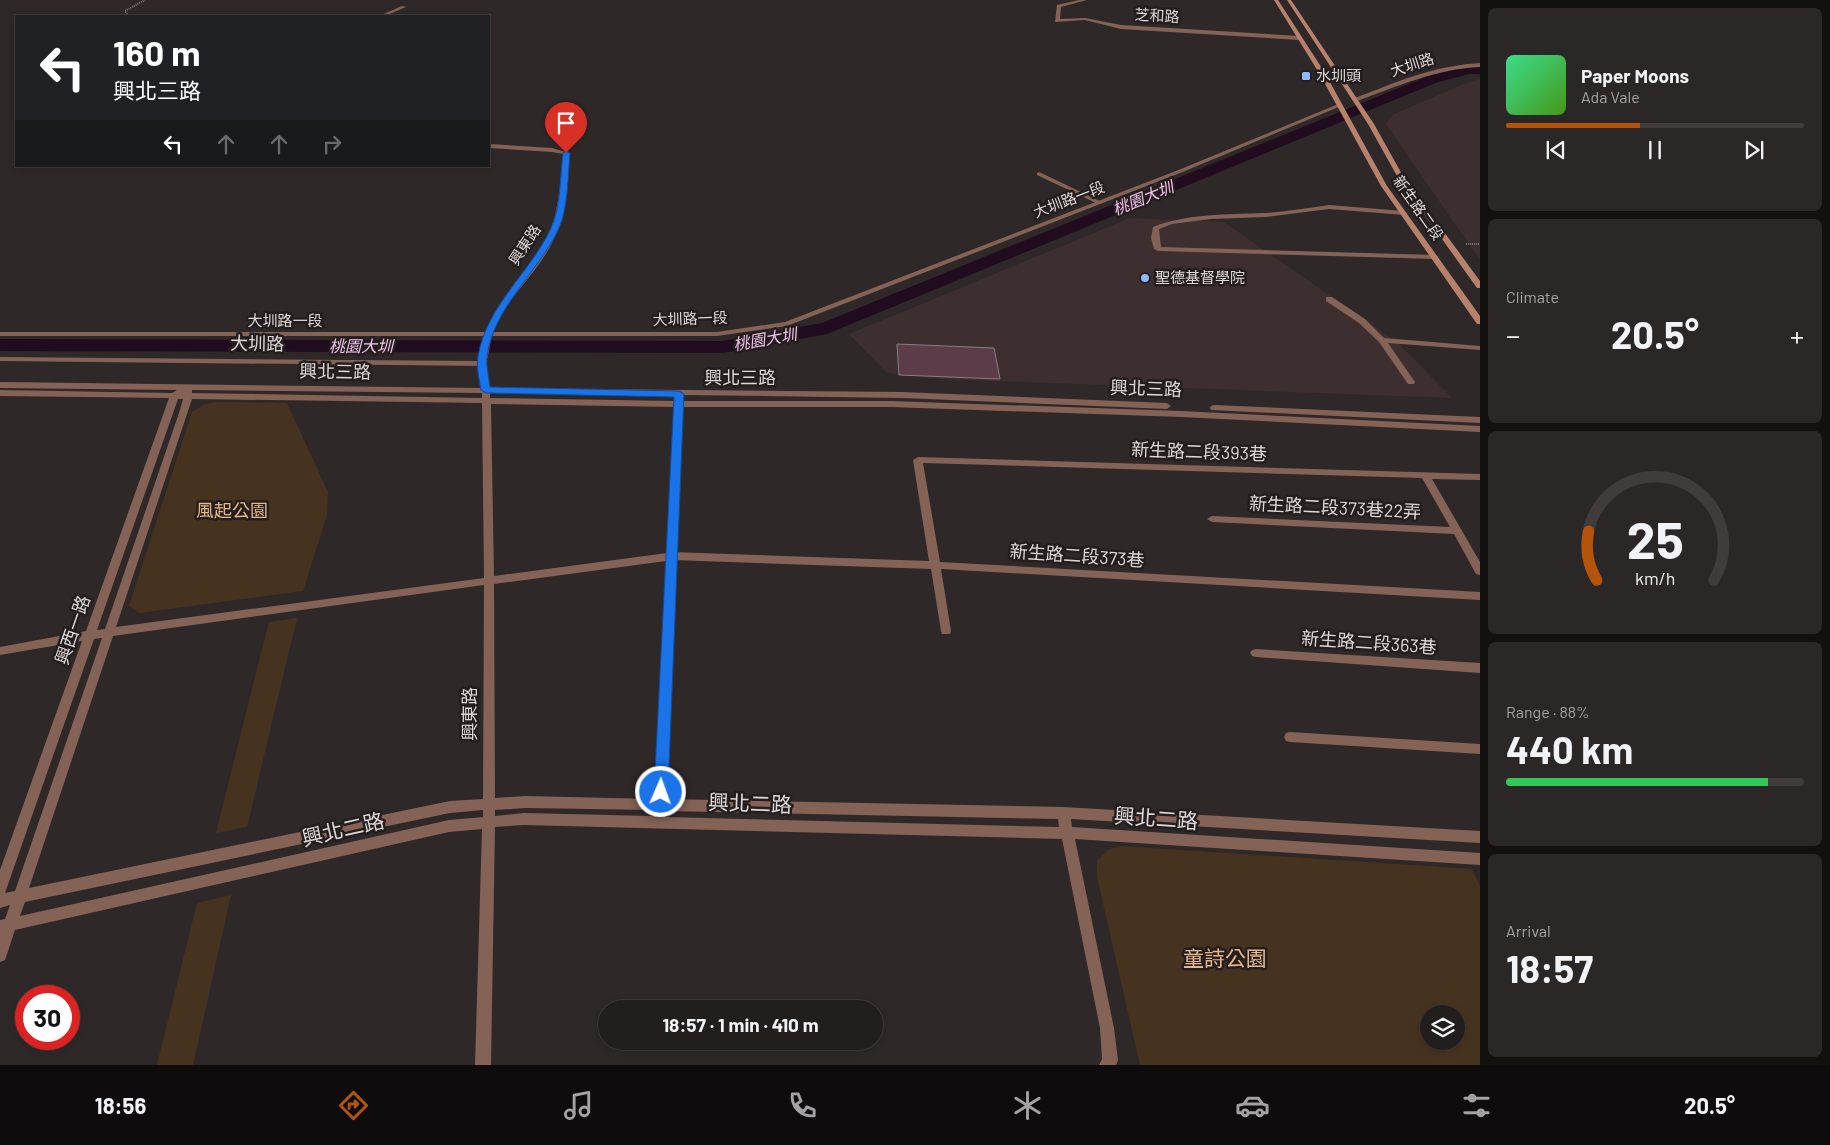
<!DOCTYPE html>
<html lang="en">
<head>
<meta charset="utf-8">
<style>
  body { margin:0; font-family:Barlow,"Noto Sans TC",sans-serif; background:#2b2727; color:#f1f3f6; height:100vh; display:flex; flex-direction:column; font-size:19px; white-space:nowrap }
  * { box-sizing:border-box; margin:0 }
  p { font-size:16px; color:#a3a2a4 }
  .icon { flex:none; width:28px; height:28px; fill:none; stroke:currentColor; stroke-width:2; stroke-linecap:round; stroke-linejoin:round }
  .map { position:relative; flex:1; overflow:hidden }
  .sheet { display:flex; flex-direction:column; gap:8px; padding:8px; background:#131010; width:350px }
  .sheet>* { flex:none }
  .top-card { position:absolute; left:15px; top:15px; width:475px; height:152px; border-radius:0px; box-shadow:0 2px 8px #0003,0 0 0 1px #403c3c; background:#202124; color:#fff; overflow:hidden }
  .controls { position:absolute; left:1420px; top:1005px; display:grid; gap:10px }
  .controls a { display:grid; place-items:center; width:45px; height:45px; border-radius:50%; background:#231e1e; box-shadow:0 2px 8px #0003,0 0 0 1px #403c3c; font-size:25px }
  .speed { position:absolute; left:15px; top:985px; display:flex; gap:10px; font-size:25px; font-weight:700; text-align:center }
  .speed>* { display:grid; place-content:center; width:65px; height:65px; border-radius:50%; background:#231e1e; box-shadow:0 2px 8px #0003,0 0 0 1px #403c3c; line-height:1 }
  .speed .limit { border:8px solid #d22; background:#fff; color:#111 }
  .pin { position:absolute; display:grid; place-items:center; width:42px; height:42px; color:#fff; margin:-51px -21px; border-radius:50% 50% 50% 0; rotate:-45deg; box-shadow:0 0 5px #0007 }
  .pin .icon { rotate:45deg }
  .me { position:absolute; width:55px; margin:-28px; rotate:2deg; stroke-linejoin:round; filter:drop-shadow(0 0 4px #0008) }
  .turn { display:flex; align-items:center; gap:18px; height:105px; padding:0 15px; font-size:22px }
  .turn .icon { width:65px; height:65px; stroke-width:2.5 }
  .turn b { display:block; font-size:35px; line-height:42px }
  .lanes { display:flex; align-items:center; height:48px; padding:0 15px; background:#0003; justify-content:center; gap:25px; direction:ltr }
  .lanes .off { opacity:.35 }
  .big { font-size:38px; font-weight:700; line-height:1.1 }
  .sheet .card { flex:1; display:flex; flex-direction:column; justify-content:center; gap:8px; min-width:0; padding:0 18px; border-radius:8px; background:#2b2727 }
  .sheet .dial { align-items:center; gap:0 }
  .dial svg { height:130px; overflow:visible; fill:none; stroke:#403c3c; stroke-width:7; stroke-linecap:round; text-anchor:middle }
  .dial text { fill:#f1f3f6; stroke:none }
  .song { display:flex; align-items:center; gap:15px }
  .cover { width:60px; height:60px; border-radius:8px; background:linear-gradient(135deg,hsl(150 70% 55%),hsl(100 70% 35%)) }
  .played { height:5px; border-radius:2px; background:linear-gradient(90deg,#b45309 45%,#403c3c 45%) }
  .keys { display:flex; justify-content:space-around; direction:ltr }
  .heat { display:flex; justify-content:space-between; align-items:center; font-size:28px; direction:ltr }
  .charge { height:8px; border-radius:4px; background:linear-gradient(90deg,#34c759 88%,#403c3c 0) }
  .trip { position:absolute; left:598px; top:1000px; width:285px; height:50px; border-radius:25px; background:#231e1e; box-shadow:0 2px 8px #0003,0 0 0 1px #403c3c; font-weight:700; line-height:50px; text-align:center }
  .menu { display:flex; height:80px; justify-content:space-around; align-items:center; background:#0e0c0c; color:#a3a2a4 }
  .menu .icon { width:35px; height:35px }
  .menu .current { color:#b45309 }
  .menu b { font-size:22px; color:#f1f3f6 }
  main { display:flex; flex:1; min-height:0 }
  .map>svg:first-child { display:block }
  .built { fill:#3d2f2f }
  .green { fill:#46331f; fill-rule:evenodd }
  .lines { fill:none; stroke-linecap:round; stroke-linejoin:round }
  .canal { fill:#210b1f; fill-rule:evenodd }
  .building { fill:#5d3c49; stroke:#877f82 }
  .path { stroke:#7c7676; stroke-width:2; stroke-dasharray:1 1; stroke-linecap:butt }
  .lane { fill:#846255; fill-rule:evenodd }
  .street { fill:#846255; fill-rule:evenodd }
  .secondary { fill:#b8816c; fill-rule:evenodd }
  .route { fill:#1a73e8; stroke:#114b97 }
  .poi-dot { fill:#8cb9fc; stroke:#251e1e; stroke-width:2 }
  .labels { text-anchor:middle; stroke-width:5; stroke-linejoin:round; paint-order:stroke }
  .far-street-label { font-size:15px; fill:#ddd8d8; stroke:#251e1e }
  .far-poi-label { font-size:15px; fill:#ddd8d8; stroke:#251e1e; text-anchor:start }
  .far-water-label { font-size:16px; font-style:italic; fill:#f2c1ed; stroke:#251e1e }
  .street-label { font-size:18px; fill:#ddd8d8; stroke:#251e1e }
  .park-label { font-size:18px; fill:#e4b689; stroke:#251e1e }
  .near-street-label { font-size:21px; fill:#ddd8d8; stroke:#251e1e }
  .near-park-label { font-size:21px; fill:#e4b689; stroke:#251e1e }
</style>
</head>
<body>
<main>
<div class="map">
<svg width="1480" height="1065" viewBox="0 0 1480 1065">
  <rect width="100%" height="100%" fill="#2f2828"/>
  <g class="built">
    <polygon points="1480,79 1480,260 1386,124 1392,115 1466,83"/>
    <polygon points="1130,218 1224,222 1398,343 1452,398 940,379 887,373 849,334"/>
  </g>
  <g class="green">
    <polygon points="216,402 287,403 328,492 327,515 303,591 139,613 129,606 192,412 205,404"/>
    <polygon points="297,618 247,827 216,833 269,622"/>
    <path d="M1120,846L1472,869L1480,886V1065H1140L1097,877V861L1108,850ZM1429,1014H1456V1041H1429Z"/>
    <polygon points="231,895 193,1065 157,1065 197,903"/>
  </g>
  <g class="lines">
    <polygon class="canal" points="1470,66 1480,66 1480,74 1470,74 1438,82 827,334 723,353 0,351 0,339 723,341 822,323 1428,76"/>
  </g>
  <polygon class="building" points="897,344 994,348 1000,379 899,375"/>
  <g class="lines">
    <g class="path">
      <polyline points="128,16 125,11 145,0"/>
      <polyline points="1466,244 1480,244"/>
    </g>
    <g class="lane">
      <polygon points="1079,0 1087,0 1061,7 1060,19 1085,18 1121,25 1299,36 1302,38 1299,40 1121,29 1085,20 1055,22 1057,5"/>
      <polygon points="402,6 406,7 385,16 379,16"/>
      <path d="M489,144L552,148L569,153C567,184 566,215 552,243C537,273 510,295 496,325C489,339 490,354 485,366L0,361V357L478,361C486,307 521,288 545,243C559,215 560,185 563,154L552,152L489,148Z"/>
      <polygon points="1039,172 1102,202 1103,203 1098,204 1037,175 1037,173"/>
      <path d="M1329,205L1404,211L1407,213L1404,215L1329,209L1266,217L1211,219L1172,224L1159,229L1161,247L1435,255L1439,257L1435,259L1158,251L1154,249L1151,238L1153,227C1188,213 1226,215 1264,213C1285,212 1307,208 1329,205Z"/>
      <polygon points="1326,297 1332,297 1365,319 1384,338 1480,346 1480,350 1388,343 1415,382 1414,384 1408,384 1379,342 1359,323 1326,301"/>
      <polygon points="918,457 1480,474 1480,480 1432,479 1480,562 1480,575 1476,574 1454,534 1212,522 1207,519 1212,516 1450,527 1422,478 923,463 940,562 1480,592 1480,600 941,569 951,631 950,634 942,634 941,631 931,569 672,560 667,556 672,552 929,561 913,460"/>
      <polygon points="1256,649 1480,663 1480,673 1256,657 1252,656 1250,653 1252,650"/>
      <polygon points="1290,732 1480,744 1480,754 1290,742 1286,741 1284,737 1286,733"/>
    </g>
    <g class="street">
      <path d="M1480,63V67C1436,69 1398,86 1357,101L1352,100C1360,95 1372,92 1381,88C1413,75 1445,65 1480,63Z"/>
      <polygon points="1336,105 1341,106 1185,171 787,326 717,336 0,336 0,332 717,332 785,322 1181,169"/>
      <path d="M482,361L486,364L490,388L902,392L1167,403L1171,406L1167,409L902,398L682,395L683,401H891L1181,411L1480,426V432L1181,417L891,407H683L666,799L1063,807L1480,831V843L1071,819L1072,827L1480,853V865L1075,839L1114,1028L1118,1060L1116,1065H1099L1102,1059L1100,1028L1062,839L524,825L495,827L491,1065H475L482,829L449,832L15,930L5,960L0,962V920L5,919L10,905L0,908V870L82,641L0,655V647L86,631L169,398L0,396V390L172,393L177,390L0,388V382L481,388L478,364ZM192,390L482,393V398L192,393ZM490,393L676,395L674,401L490,398ZM178,399H183L180,410L105,629L97,630ZM192,399L482,403L484,578L116,627ZM491,404L674,407L667,553L494,576ZM666,561L654,799L525,796L495,798L494,584ZM484,585L483,799L450,801L29,888L113,636ZM102,638L15,891L5,893L94,639ZM525,808L653,810V816L524,813L495,816V810ZM483,810V817L449,820L20,916L25,902L450,813ZM666,811L1058,819L1059,827L666,817Z"/>
      <polygon points="1214,405 1480,417 1480,423 1211,410 1210,408 1211,406"/>
    </g>
    <g class="secondary">
      <polygon points="1274,0 1278,0 1325,73 1387,186 1480,316 1480,324 1477,324 1381,186 1319,73"/>
      <polygon points="1287,0 1291,0 1374,124 1403,176 1480,281 1480,288 1477,288 1397,176 1368,124"/>
    </g>
  </g>
  <path class="route" d="M566,151L570,153C568,175 568,209 559,228C539,272 493,307 487,357C486,366 489,378 490,387L679,391L684,394L668,792L666,796L661,798L656,796L654,792L674,397L486,393L481,390C479,379 476,366 478,356C487,305 530,273 551,228C561,207 560,177 563,153Z"/>
  <g class="poi-dot">
    <rect x="1301" y="71" width="10" height="10" rx="2.5"/>
    <circle cx="1145" cy="278" r="5"/>
  </g>
  <g class="labels">
    <g class="far-street-label">
      <text transform="translate(1157 16) rotate(3)" y="5">芝和路</text>
      <text transform="translate(1412 65) rotate(-18)" y="5">大圳路</text>
      <text transform="translate(1069 200) rotate(-21)" y="5">大圳路一段</text>
      <text transform="translate(1418 208) rotate(55)" y="5">新生路二段</text>
      <text transform="translate(525 245) rotate(-57)" y="5">興東路</text>
      <text transform="translate(690 319) rotate(-2)" y="5">大圳路一段</text>
      <text x="285" y="326">大圳路一段</text>
    </g>
    <g class="far-poi-label">
      <text x="1316" y="81">水圳頭</text>
      <text x="1155" y="283">聖德基督學院</text>
    </g>
    <g class="far-water-label">
      <text transform="translate(1143 198) rotate(-22)" y="6">桃園大圳</text>
      <text transform="translate(765 339) rotate(-10)" y="6">桃園大圳</text>
      <text x="361" y="352">桃園大圳</text>
    </g>
    <g class="street-label">
      <text transform="translate(257 344) rotate(1)" y="6">大圳路</text>
      <text transform="translate(335 372) rotate(1)" y="6">興北三路</text>
      <text x="740" y="384">興北三路</text>
      <text transform="translate(1146 389) rotate(2)" y="6">興北三路</text>
      <text transform="translate(1199 452) rotate(2)" y="6">新生路二段393巷</text>
      <text transform="translate(1335 508) rotate(3)" y="6">新生路二段373巷22弄</text>
      <text transform="translate(1077 556) rotate(4)" y="6">新生路二段373巷</text>
      <text transform="translate(73 630) rotate(-71)" y="6">興西一路</text>
      <text transform="translate(1369 643) rotate(4)" y="6">新生路二段363巷</text>
      <text transform="translate(470 714) rotate(-90)" y="6">興東路</text>
    </g>
    <g class="park-label">
      <text x="232" y="517">風起公園</text>
    </g>
    <g class="near-street-label">
      <text transform="translate(750 804) rotate(2)" y="7">興北二路</text>
      <text transform="translate(1156 819) rotate(4)" y="7">興北二路</text>
      <text transform="translate(343 830) rotate(-13)" y="7">興北二路</text>
    </g>
    <g class="near-park-label">
      <text x="1225" y="966">童詩公園</text>
    </g>
  </g>
</svg>
<div class="controls">
<a><svg class="icon" aria-label="layers" viewBox="0 0 24 24"><path d="M12 4l9 5-9 5-9-5zM3 14l9 5 9-5"/></svg></a>
</div>
<div class="speed"><div class="limit">30</div></div>
<div class="pin" style="left:566px;top:153px;background:#d93025"><svg class="icon" aria-label="arrive" viewBox="0 0 24 24"><path d="M6 21V4h12l-3 4 3 4H6"/></svg></div>
<svg class="me" style="left:661px;top:792px" viewBox="-20 -20 40 40"><circle r="17" fill="#1a73e8" stroke="#fff" stroke-width="3"/><path d="M0-11L8 9 0 5-8 9z" fill="#fff"/></svg>
<div class="trip">18:57 · 1 min · 410 m</div>
<div class="top-card">
<div class="turn"><svg class="icon" aria-label="left" viewBox="0 0 24 24"><path d="M17 20v-9H6M10 6l-5 5 5 5"/></svg><div><b>160 m</b>興北三路</div></div>
<div class="lanes"><svg class="icon" aria-label="left" viewBox="0 0 24 24"><path d="M17 20v-9H6M10 6l-5 5 5 5"/></svg><svg class="icon off" aria-label="ahead" viewBox="0 0 24 24"><path d="M12 20V5M6 11l6-6 6 6"/></svg><svg class="icon off" aria-label="ahead" viewBox="0 0 24 24"><path d="M12 20V5M6 11l6-6 6 6"/></svg><svg class="icon off" aria-label="right" viewBox="0 0 24 24"><path d="M7 20v-9h11M14 6l5 5-5 5"/></svg></div>
</div>
</div>
<section class="sheet">
<div class="card">
<div class="song"><i class="cover"></i><div><b>Paper Moons</b><p>Ada Vale</p></div></div>
<div class="played"></div>
<div class="keys"><svg class="icon" aria-label="previous" viewBox="0 0 24 24"><path d="M18 5L8 12l10 7zM5 5v14"/></svg><svg class="icon" aria-label="pause" viewBox="0 0 24 24"><path d="M8 5v14M16 5v14"/></svg><svg class="icon" aria-label="next" viewBox="0 0 24 24"><path d="M6 5l10 7-10 7zM19 5v14"/></svg></div>
</div>
<div class="card"><p>Climate</p>
<div class="heat"><a>−</a><b class="big">20.5°</b><a>+</a></div>
</div>
<div class="card dial"><svg viewBox="0 0 100 80">
<path d="M14 69A42 42 0 1 1 86 69"/>
<path d="M14 69A42 42 0 0 1 9 39" stroke="#b45309"/>
<text x="50" y="56" font-size="32" font-weight="700">25</text>
<text x="50" y="72" font-size="11">km/h</text>
</svg></div>
<div class="card"><p>Range · 88%</p><b class="big">440 km</b><div class="charge"></div></div>
<div class="card"><p>Arrival</p><b class="big">18:57</b></div>
</section>
</main>
<nav class="menu">
<b>18:56</b>
<svg class="icon current" aria-label="directions" viewBox="0 0 24 24"><path d="M12 3l9 9-9 9-9-9zM9 14v-3h6M13 9l2 2-2 2"/></svg>
<svg class="icon" aria-label="music" viewBox="0 0 24 24"><path d="M9 18V5l10-2v13"/><circle cx="6" cy="18" r="3"/><circle cx="16" cy="16" r="3"/></svg>
<svg class="icon" aria-label="phone" viewBox="0 0 24 24"><path d="M5 4h4l2 5-3 2q2 4 5 5l2-3 5 2v4C11 20 4 13 5 4z"/></svg>
<svg class="icon" aria-label="climate" viewBox="0 0 24 24"><path d="M12 3v18M4 7l16 10M4 17L20 7"/></svg>
<svg class="icon" aria-label="car" viewBox="0 0 24 24"><path d="M5 17H2v-5l4-1 3-4h7l3 4 3 1v5h-3M9 17h6M6 11h13"/><circle cx="7" cy="17" r="2"/><circle cx="17" cy="17" r="2"/></svg>
<svg class="icon" aria-label="filters" viewBox="0 0 24 24"><path d="M4 7h16M4 17h16"/><circle cx="9" cy="7" r="2"/><circle cx="15" cy="17" r="2"/></svg>
<b>20.5°</b>
</nav>
</body>
</html>
